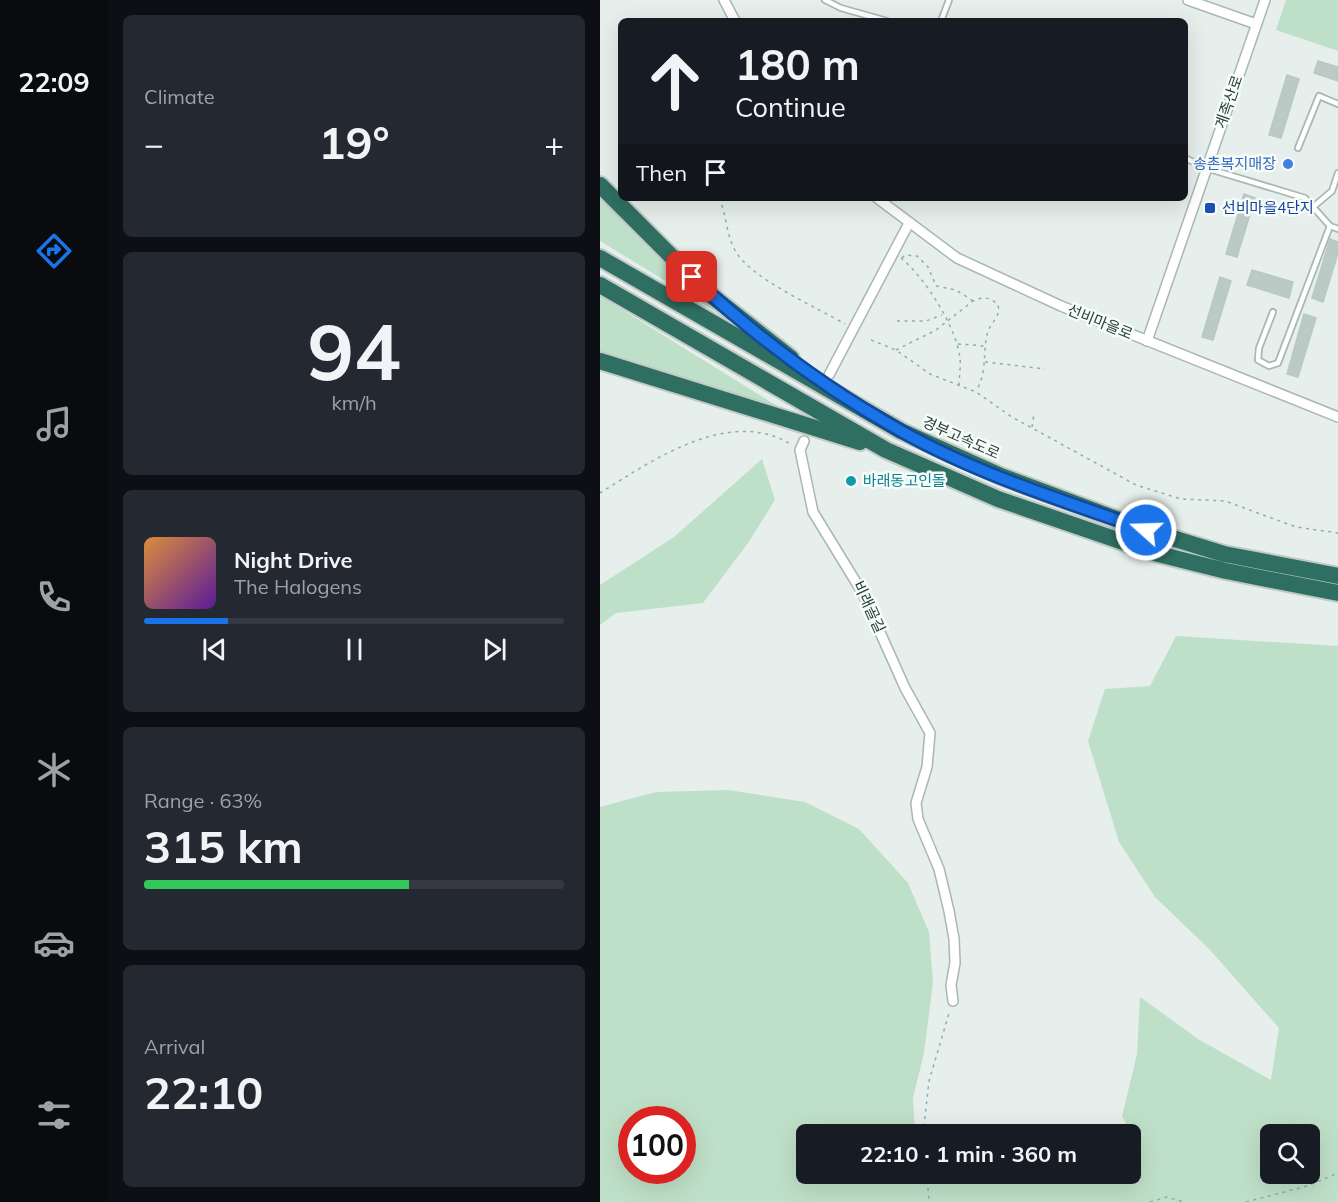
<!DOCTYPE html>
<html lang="en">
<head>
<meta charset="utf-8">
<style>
  body { margin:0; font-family:Mulish,"Noto Sans KR",sans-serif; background:#242831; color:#f1f3f6; height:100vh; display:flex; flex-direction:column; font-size:22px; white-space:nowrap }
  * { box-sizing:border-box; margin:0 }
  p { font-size:20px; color:#9ea1a6 }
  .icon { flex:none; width:33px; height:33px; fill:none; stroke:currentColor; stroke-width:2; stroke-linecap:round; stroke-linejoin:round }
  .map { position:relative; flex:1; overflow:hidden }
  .sheet { display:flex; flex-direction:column; gap:15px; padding:15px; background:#0d0f14; width:492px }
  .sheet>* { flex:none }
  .top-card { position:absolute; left:18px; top:18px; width:570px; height:183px; border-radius:9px; box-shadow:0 6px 24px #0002; background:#171b24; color:#f1f3f6; overflow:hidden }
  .buttons { position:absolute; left:660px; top:1124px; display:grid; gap:12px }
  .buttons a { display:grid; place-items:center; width:60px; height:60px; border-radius:9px; background:#171b24; box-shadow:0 6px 24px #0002; font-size:30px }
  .speed { position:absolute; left:18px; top:1106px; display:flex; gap:12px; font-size:30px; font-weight:700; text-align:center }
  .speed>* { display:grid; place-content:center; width:78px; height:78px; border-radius:50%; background:#171b24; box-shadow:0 6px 24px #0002; line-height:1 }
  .speed .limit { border:9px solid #d22; background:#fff; color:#111 }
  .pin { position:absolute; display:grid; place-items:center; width:51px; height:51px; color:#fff; margin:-26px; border-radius:12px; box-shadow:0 3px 9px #0006 }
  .me { position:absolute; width:66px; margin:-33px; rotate:290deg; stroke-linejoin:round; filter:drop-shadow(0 0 4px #0008) }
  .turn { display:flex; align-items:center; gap:21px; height:126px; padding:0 18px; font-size:27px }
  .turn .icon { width:78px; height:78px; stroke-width:2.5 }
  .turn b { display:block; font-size:42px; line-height:51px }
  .then { display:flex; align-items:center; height:57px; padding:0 18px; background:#0003; gap:12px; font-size:22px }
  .big { font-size:45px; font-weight:700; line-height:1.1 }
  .sheet .tile { flex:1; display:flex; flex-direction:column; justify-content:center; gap:9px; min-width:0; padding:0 21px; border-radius:9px; background:#242831 }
  .sheet .dial { align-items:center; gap:0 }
  .dial b { font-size:78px; line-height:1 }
  .song { display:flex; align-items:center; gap:18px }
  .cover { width:72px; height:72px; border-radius:9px; background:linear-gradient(135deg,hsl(30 70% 55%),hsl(270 70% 35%)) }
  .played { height:6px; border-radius:3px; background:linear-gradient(90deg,#1a73e8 20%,#363941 20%) }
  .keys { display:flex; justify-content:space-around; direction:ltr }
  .heat { display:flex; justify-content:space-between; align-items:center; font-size:33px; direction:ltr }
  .charge { height:9px; border-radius:4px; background:linear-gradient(90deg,#34c759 63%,#363941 0) }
  .trip { position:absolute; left:196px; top:1124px; width:345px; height:60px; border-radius:9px; background:#171b24; box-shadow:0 6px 24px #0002; font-weight:700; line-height:60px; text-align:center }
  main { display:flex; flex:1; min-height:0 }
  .dock { display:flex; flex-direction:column; width:108px; justify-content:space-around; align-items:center; background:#090b0e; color:#9ea1a6 }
  .dock .icon { width:42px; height:42px }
  .dock .selected { color:#1a73e8 }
  .dock b { font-size:27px; color:#f1f3f6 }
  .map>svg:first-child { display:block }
  .green { fill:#bfe0c8; fill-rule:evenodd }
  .building { fill:#bbcac4; stroke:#b8c9c2; stroke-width:1.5 }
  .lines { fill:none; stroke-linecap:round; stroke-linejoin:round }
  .lane-casing { stroke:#a8b8b2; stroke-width:8 }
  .street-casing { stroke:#a8b8b2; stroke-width:12 }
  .highway-casing { stroke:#c2cac8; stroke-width:20 }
  .path { stroke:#86b3a5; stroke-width:1.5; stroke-dasharray:3 4.5; stroke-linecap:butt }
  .lane { stroke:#fff; stroke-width:4.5 }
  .street { stroke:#fff; stroke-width:9 }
  .highway { stroke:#2f6f62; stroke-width:16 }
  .route-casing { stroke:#114b97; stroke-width:15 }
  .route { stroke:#1a73e8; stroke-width:10 }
  .shop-dot { fill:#3f7fe0; stroke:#f7fbf9; stroke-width:2 }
  .transit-dot { fill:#1a4fb4; stroke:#f7fbf9; stroke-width:2 }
  .culture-dot { fill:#0f9aa8; stroke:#f7fbf9; stroke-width:2 }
  .labels { text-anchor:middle; stroke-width:5; stroke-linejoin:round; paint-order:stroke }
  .street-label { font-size:15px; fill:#24423a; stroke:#f7fbf9 }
  .shop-label { font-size:15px; fill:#366cbe; stroke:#f7fbf9; text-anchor:end }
  .transit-label { font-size:15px; fill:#164399; stroke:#f7fbf9; text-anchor:start }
  .culture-label { font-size:15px; fill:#0d838f; stroke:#f7fbf9; text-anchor:start }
</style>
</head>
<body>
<main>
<nav class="dock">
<b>22:09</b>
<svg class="icon selected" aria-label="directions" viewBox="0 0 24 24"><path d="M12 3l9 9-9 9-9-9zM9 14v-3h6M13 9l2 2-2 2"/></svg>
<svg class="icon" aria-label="music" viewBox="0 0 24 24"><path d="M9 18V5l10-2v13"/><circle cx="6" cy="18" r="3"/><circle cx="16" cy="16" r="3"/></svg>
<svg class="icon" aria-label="phone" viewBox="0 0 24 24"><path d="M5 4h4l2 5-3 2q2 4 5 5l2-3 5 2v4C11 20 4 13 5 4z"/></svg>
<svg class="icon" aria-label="climate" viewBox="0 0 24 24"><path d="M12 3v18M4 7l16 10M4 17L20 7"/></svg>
<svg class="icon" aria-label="car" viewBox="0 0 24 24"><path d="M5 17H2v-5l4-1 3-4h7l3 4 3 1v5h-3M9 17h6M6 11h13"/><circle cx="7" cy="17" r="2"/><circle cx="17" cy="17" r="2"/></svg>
<svg class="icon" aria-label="filters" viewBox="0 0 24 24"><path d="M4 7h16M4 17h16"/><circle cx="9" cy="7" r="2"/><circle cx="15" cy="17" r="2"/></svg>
</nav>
<section class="sheet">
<div class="tile"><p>Climate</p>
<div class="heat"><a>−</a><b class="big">19°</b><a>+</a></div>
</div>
<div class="tile dial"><b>94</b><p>km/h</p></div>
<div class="tile">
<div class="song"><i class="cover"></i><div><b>Night Drive</b><p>The Halogens</p></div></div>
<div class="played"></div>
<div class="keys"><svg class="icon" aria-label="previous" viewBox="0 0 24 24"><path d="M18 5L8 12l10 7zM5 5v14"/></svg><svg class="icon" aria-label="pause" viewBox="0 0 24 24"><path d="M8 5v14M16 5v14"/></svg><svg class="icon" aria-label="next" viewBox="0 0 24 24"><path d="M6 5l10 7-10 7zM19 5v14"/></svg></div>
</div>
<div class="tile"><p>Range · 63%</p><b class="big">315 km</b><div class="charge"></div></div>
<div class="tile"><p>Arrival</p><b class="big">22:10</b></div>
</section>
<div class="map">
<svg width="738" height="1202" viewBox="0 0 738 1202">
  <rect width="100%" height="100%" fill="#e6efeb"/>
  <g class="green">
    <polygon points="686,0 738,0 738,51 676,30"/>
    <polygon points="0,196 126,318 0,241"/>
    <polygon points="0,296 187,412 0,354"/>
    <polygon points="162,459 175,500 148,543 103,603 16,613 0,625 0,585 74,537"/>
    <path d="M576,636L738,646V1202H0V807L56,792L128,790L205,802L259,829L308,883L329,932L333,983L324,1053L313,1098L315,1134H207V1173H499C515,1187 527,1181 541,1169L531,1134L522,1116L537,1054L540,997L598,1039L671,1080L679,1028L610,950L555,897L519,842L488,741L505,689L550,686ZM32,1119H82V1170H32ZM670,1134H710V1173H670Z"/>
  </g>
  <g class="building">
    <polygon points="718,61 738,67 738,81 714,73"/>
    <polygon points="687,75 699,79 681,138 669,135"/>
    <polygon points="644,194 655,198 637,257 626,254"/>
    <polygon points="730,239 738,242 738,253 723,302 712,298"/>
    <polygon points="652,270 693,282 689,298 647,285"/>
    <polygon points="620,277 631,281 613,340 602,337"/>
    <polygon points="704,314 716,318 698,377 687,374"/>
  </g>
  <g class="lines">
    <defs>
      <g id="lane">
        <polyline points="225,0 241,8 287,21"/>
        <polyline points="341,21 349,0"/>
        <polyline points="698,148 719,96 738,104"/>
        <polyline points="585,158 606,168 705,198 730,226 738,229"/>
        <polyline points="713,207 732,191 738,173"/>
        <polyline points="673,312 659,348 658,360 669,366 678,363 730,226"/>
      </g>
      <g id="street">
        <polyline points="124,0 135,21"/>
        <polyline points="588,0 656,24"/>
        <polyline points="277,198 357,258 461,306 738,417"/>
        <polyline points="547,341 665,0"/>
        <polyline points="229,375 309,223"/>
        <polyline points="204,441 200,450 213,512 262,592 305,688 330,733 327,767 316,803 318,819 339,869 349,911 354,939 355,963 351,985 353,1001"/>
      </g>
      <g id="highway">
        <polyline points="0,185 108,293 191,358"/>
        <polyline points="0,258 301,431 401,476 546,530 624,554 738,576"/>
        <polyline points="0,285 286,450 398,499 558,554 626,571 738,593"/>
        <polyline points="0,361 260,442"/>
      </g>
    </defs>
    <use href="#lane" class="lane-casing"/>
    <use href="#street" class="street-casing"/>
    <use href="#highway" class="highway-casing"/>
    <g class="path">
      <path d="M119,198C127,215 126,236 136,252C152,279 216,307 245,324"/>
      <path d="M301,258C325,278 356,326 360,358C361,367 359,377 359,386"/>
      <polyline points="302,258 305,255 317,256 328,267 336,286 356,290 373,301"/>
      <polyline points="297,321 326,321 342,315"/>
      <polyline points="271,340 296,350 330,374 376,392 412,417 536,485 581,499 625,501 696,527 738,533"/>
      <polyline points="358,344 385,346"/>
      <path d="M296,350L336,330L373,301C382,297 390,296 398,305C401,316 392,321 388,331C382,351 388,372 376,391"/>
      <polyline points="385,362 445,369"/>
      <polyline points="432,427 434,413"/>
      <path d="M0,493C53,460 130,406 192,445"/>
      <polyline points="323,1134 329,1081 350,1010"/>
      <polyline points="327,1173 329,1202"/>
      <polyline points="550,1202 567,1197 584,1202"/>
      <polyline points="646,1202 707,1186 738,1173"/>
    </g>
    <use href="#lane" class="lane"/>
    <use href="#street" class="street"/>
    <use href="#highway" class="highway"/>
  </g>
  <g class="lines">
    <defs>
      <path id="route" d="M92,277C154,335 226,389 301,431C377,474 464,501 546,530"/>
    </defs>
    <use href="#route" class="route-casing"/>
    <use href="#route" class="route"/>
  </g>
  <circle class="shop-dot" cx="688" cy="164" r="6"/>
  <rect class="transit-dot" x="604" y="202" width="12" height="12" rx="3"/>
  <circle class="culture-dot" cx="251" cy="481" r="6"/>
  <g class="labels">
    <g class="street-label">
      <text transform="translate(629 102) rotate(-71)" y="5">계족산로</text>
      <text transform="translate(500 322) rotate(22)" y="5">선비마을로</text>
      <text transform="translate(361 438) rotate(24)" y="5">경부고속도로</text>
      <text transform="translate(269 607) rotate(65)" y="5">비래골길</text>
    </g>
    <g class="shop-label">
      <text x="676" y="169">송촌복지매장</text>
    </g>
    <g class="transit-label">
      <text x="622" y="213">선비마을4단지</text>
    </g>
    <g class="culture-label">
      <text x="263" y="486">바래동고인돌</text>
    </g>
  </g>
</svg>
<div class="buttons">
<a><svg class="icon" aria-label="search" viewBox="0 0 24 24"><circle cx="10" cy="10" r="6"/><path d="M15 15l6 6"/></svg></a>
</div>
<div class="speed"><div class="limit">100</div></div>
<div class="pin" style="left:92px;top:277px;background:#d93025"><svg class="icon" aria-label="arrive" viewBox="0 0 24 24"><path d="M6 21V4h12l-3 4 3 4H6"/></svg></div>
<svg class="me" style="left:546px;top:530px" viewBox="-20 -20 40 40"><circle r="17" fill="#1a73e8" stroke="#fff" stroke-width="3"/><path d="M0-11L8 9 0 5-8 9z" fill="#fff"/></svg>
<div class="trip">22:10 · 1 min · 360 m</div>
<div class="top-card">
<div class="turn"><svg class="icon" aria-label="ahead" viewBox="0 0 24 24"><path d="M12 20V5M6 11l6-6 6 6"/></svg><div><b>180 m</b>Continue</div></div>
<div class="then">Then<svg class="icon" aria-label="arrive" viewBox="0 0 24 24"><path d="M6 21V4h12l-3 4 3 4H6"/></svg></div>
</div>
</div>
</main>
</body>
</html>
